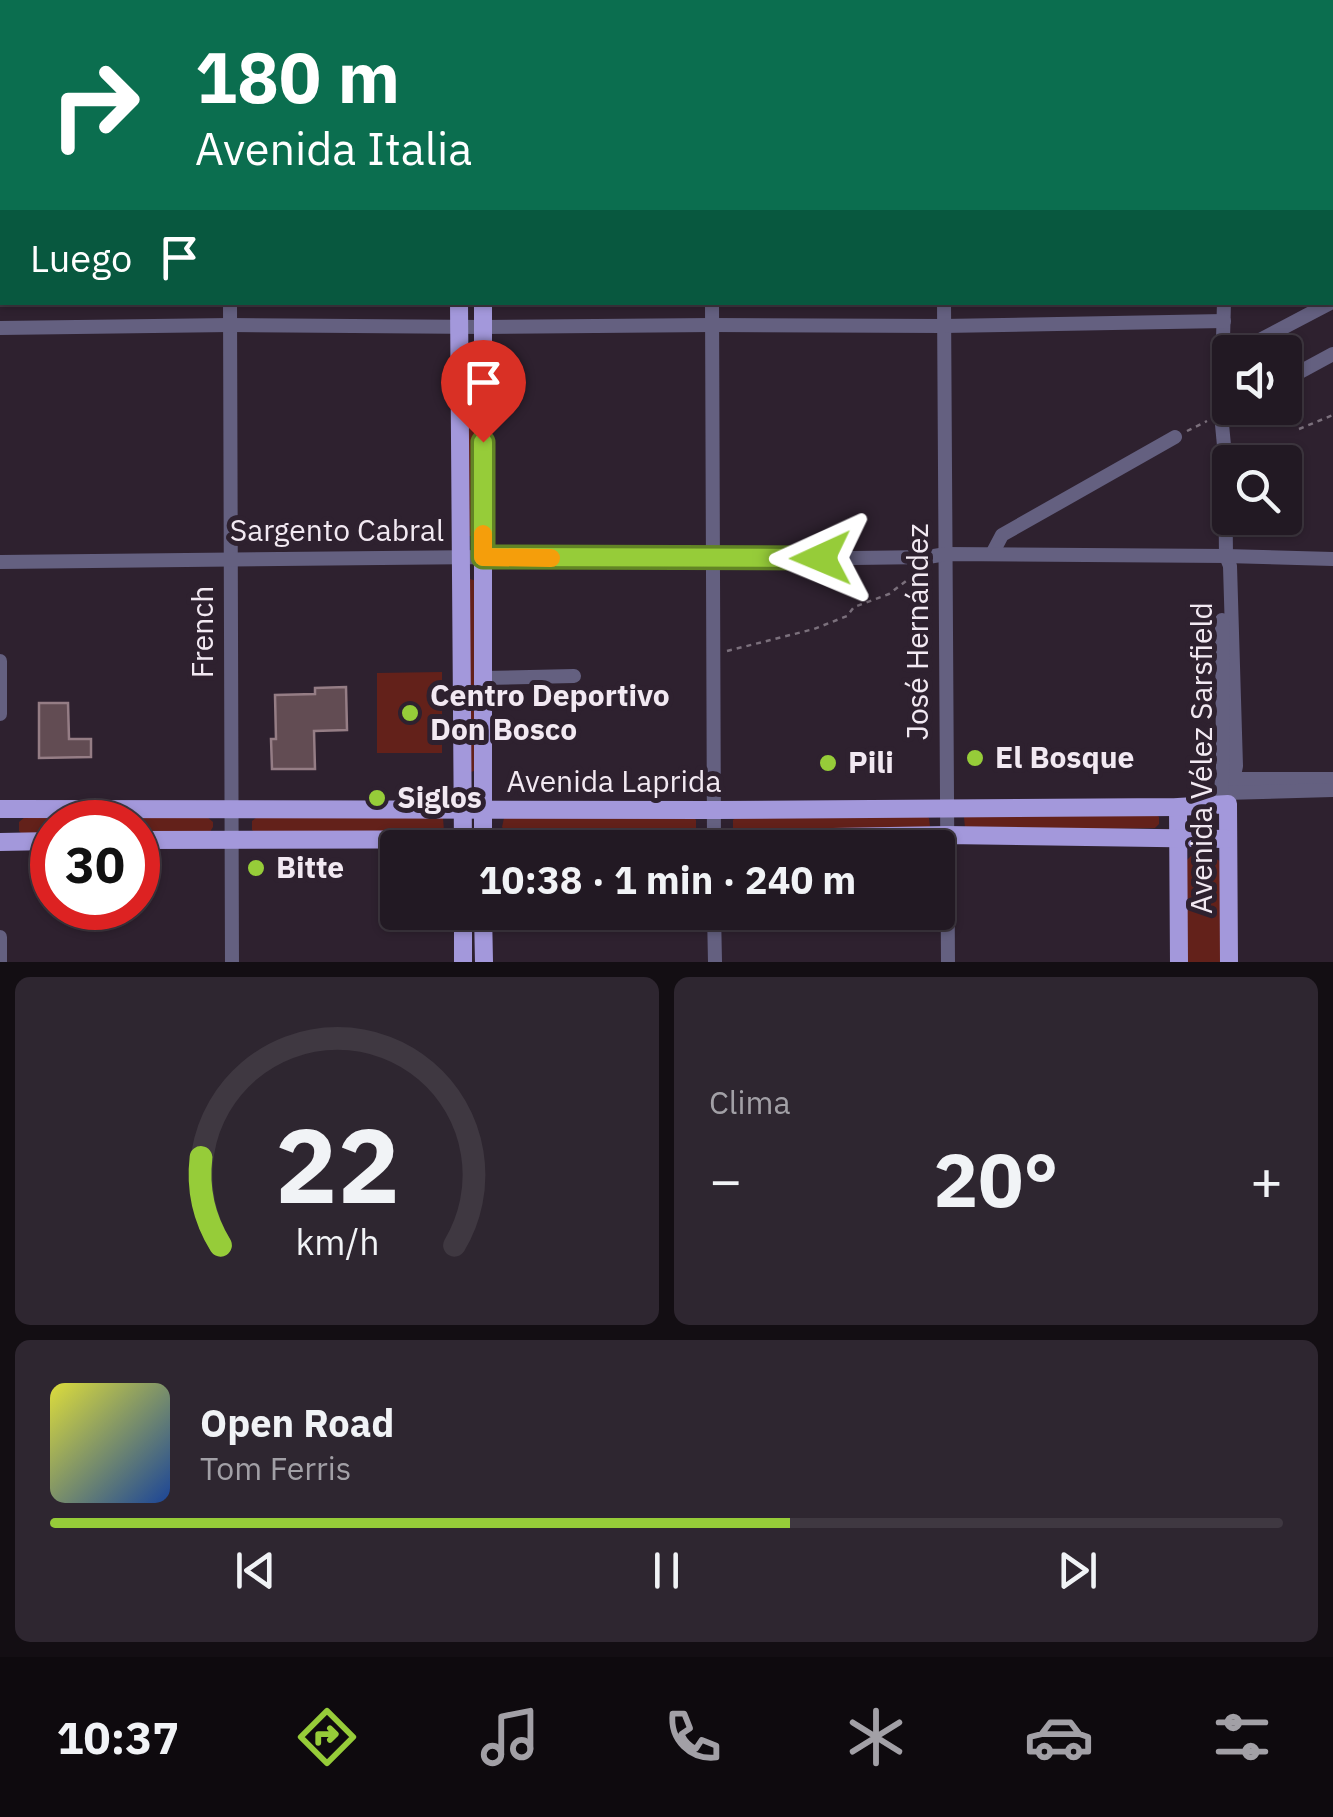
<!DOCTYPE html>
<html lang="es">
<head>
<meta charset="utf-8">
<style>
  body { margin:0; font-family:"IBM Plex Sans",sans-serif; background:#2e2630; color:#f1f3f6; height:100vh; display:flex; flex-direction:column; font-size:38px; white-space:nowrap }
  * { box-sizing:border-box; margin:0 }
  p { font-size:32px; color:#a2a0a6 }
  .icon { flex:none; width:55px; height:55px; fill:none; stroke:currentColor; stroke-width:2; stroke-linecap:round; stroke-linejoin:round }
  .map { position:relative; height:962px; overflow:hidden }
  .side { display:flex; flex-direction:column; gap:15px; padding:15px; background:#130e13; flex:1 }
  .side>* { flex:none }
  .guide { position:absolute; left:0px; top:0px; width:1335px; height:305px; box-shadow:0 2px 8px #0004,0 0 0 2px #3f3841; background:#0b6e4f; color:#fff; overflow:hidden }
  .tools { position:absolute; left:1212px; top:335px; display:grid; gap:20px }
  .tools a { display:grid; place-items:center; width:90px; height:90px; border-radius:10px; background:#221923; box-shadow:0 2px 8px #0004,0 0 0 2px #3f3841; font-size:50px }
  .speed { position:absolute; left:30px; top:800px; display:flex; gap:20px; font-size:50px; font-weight:700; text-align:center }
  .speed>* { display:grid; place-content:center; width:130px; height:130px; border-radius:50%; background:#221923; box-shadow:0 2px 8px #0004,0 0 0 2px #3f3841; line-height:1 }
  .speed .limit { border:15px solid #d22; background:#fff; color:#111 }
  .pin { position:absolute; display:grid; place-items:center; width:85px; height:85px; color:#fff; margin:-102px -42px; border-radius:50% 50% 50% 0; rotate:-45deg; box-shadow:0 0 10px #0007 }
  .pin .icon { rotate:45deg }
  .me { position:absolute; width:110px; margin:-55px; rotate:269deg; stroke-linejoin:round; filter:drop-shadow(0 0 8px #0008) }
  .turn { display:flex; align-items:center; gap:35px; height:210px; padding:0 30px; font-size:45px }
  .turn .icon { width:130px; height:130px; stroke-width:2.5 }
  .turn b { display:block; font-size:70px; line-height:85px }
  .then { display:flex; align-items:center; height:95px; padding:0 30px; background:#0003; gap:20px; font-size:38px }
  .big { font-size:75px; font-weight:700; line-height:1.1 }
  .side .tile { flex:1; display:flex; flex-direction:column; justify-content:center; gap:15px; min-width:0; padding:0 35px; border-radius:15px; background:#2e2630 }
  .side .dial { align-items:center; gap:0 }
  .dial svg { height:260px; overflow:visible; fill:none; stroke:#3f3841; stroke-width:7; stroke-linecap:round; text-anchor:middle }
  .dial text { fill:#f1f3f6; stroke:none }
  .song { display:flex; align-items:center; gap:30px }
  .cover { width:120px; height:120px; border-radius:15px; background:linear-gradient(135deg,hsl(60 70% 55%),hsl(220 70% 35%)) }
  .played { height:10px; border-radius:5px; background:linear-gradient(90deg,#96cc39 60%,#3f3841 60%) }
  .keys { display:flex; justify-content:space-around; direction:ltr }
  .heat { display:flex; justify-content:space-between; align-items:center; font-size:55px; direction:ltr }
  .side .tiles { flex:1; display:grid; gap:15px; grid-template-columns:1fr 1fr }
  .tile:last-child { grid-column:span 2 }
  .trip { position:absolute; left:380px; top:830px; width:575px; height:100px; border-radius:10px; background:#221923; box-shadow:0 2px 8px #0004,0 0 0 2px #3f3841; font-weight:700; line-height:100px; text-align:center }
  .tab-bar { display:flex; height:160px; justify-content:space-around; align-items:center; background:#0e0a0e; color:#a2a0a6 }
  .tab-bar .icon { width:70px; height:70px }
  .tab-bar .on { color:#96cc39 }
  .tab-bar b { font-size:45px; color:#f1f3f6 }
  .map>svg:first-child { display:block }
  .green { fill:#63211a }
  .building { fill:#624c53; stroke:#957d85; stroke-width:2.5 }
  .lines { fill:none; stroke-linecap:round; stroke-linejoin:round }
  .path { stroke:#7b707c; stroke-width:2.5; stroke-dasharray:5 5; stroke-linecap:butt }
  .minor { stroke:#646080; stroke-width:14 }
  .major { stroke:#a398db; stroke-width:18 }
  .route-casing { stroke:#628525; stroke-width:25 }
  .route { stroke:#96cc39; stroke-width:18 }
  .slow { stroke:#f59e0b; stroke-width:18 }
  .poi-dot { fill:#96cc39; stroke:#2e212f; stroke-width:4 }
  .labels { text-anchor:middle; stroke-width:10; stroke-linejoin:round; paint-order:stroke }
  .street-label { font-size:30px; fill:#f2e9f2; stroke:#2e212f }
  .poi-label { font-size:30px; font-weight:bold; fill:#f2e9f2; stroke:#2e212f; text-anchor:start }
</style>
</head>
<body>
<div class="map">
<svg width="1333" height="962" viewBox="0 0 1333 962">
  <rect width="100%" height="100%" fill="#2e212f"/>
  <g class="green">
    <polygon points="466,353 476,353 479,536 469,536"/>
    <polygon points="470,579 477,581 477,770 471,772 469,770 467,581"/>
    <polygon points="442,672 442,753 377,753 377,673"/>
    <polygon points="1154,813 1159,817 1159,824 1155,828 967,831 965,828 964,817"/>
    <polygon points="691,815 696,820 696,828 690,834 507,834 502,827 504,818"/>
    <polygon points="923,815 929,818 930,826 923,832 737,833 733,829 733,820 738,816"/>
    <polygon points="25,817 207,817 213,822 213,827 208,835 138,835 138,822 52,822 52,836 24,836 19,831 19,822"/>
    <polygon points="257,817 443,818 444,831 439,835 257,834 252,830 252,821"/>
    <polygon points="1209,854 1221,862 1222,962 1185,962 1183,864 1192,855"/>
  </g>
  <g class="building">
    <polygon points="346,687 347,730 314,731 315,769 272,769 271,739 276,739 275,695 315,694 315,688"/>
    <polygon points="39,703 68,703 69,739 91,739 91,757 39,758"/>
  </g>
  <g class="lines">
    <g class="path">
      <polyline points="1299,429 1333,415"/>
      <polyline points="1187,431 1207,421"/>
      <polyline points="727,651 814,629 847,616 854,607 889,594 914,575 921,573 923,569"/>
    </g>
    <g class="minor">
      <polyline points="228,0 228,2"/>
      <polyline points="710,0 710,2"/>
      <polyline points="943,0 943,2"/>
      <polyline points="1223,0 1223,2"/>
      <polyline points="1332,88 1333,88"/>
      <polyline points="0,95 2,95"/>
      <polyline points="230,302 232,962"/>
      <polyline points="712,302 714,847"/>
      <polyline points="944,302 948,962"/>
      <polyline points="1224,302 1221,414 1225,456 1226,556 1230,566 1236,766 1228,804"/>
      <polyline points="0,328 230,325 483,327 712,325 943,326 1224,321"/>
      <polyline points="1237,352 1332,302"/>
      <polyline points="1285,380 1333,354"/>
      <polyline points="992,554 1002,535 1175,437"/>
      <polyline points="0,562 483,557 714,560 928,557 946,554 1226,556 1333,559"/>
      <polyline points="0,661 0,714"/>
      <polyline points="484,678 574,676"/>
      <polyline points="1229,779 1333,779"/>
      <polyline points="1224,793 1333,790"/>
      <polyline points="1220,805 1223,766 1222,620"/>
      <polyline points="714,912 715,962"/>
      <polyline points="0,937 0,962"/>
    </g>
    <g class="major">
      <polyline points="456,2 456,0"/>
      <polyline points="483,2 483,0"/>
      <polyline points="459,302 463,847"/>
      <polyline points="1178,807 1179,962"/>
      <polyline points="0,809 714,810 1178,807 1228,804 1229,962"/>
      <polyline points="138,840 714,839 946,835 1227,839"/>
      <polyline points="0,842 52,841"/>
      <polyline points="483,847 483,302"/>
      <polyline points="463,912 463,962"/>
      <polyline points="483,912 484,962"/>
    </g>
  </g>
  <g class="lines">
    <defs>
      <polyline id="route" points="483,442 483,557 821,558"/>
    </defs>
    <use href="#route" class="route-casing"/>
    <use href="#route" class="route"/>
    <polyline class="slow" points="483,534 483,557 551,558"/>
  </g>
  <g class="poi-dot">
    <circle cx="410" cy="713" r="10"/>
    <circle cx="975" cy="758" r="10"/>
    <circle cx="828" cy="763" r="10"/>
    <circle cx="377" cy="798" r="10"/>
    <circle cx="256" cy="868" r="10"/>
  </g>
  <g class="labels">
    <g class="street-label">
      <text x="337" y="541">Sargento Cabral</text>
      <text transform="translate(203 632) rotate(-90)" y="10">French</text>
      <text transform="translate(918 632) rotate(-90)" y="10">José Hernández</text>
      <text transform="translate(1202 758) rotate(-90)" y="10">Avenida Vélez Sarsfield</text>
      <text x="614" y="792">Avenida Laprida</text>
    </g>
    <g class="poi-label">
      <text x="430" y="706">Centro Deportivo<tspan x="430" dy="34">Don Bosco</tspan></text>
      <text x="995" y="768">El Bosque</text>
      <text x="848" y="773">Pili</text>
      <text x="397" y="808">Siglos</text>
      <text x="276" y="878">Bitte</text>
    </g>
  </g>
</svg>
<div class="tools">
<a><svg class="icon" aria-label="sound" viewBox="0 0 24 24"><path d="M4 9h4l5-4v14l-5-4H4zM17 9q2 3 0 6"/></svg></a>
<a><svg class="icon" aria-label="search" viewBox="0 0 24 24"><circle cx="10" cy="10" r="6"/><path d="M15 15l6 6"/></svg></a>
</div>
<div class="speed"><div class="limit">30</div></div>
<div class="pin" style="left:483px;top:442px;background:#d93025"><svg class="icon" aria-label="arrive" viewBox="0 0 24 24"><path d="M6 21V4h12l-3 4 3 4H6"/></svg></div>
<svg class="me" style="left:821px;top:558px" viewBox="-20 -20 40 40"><path d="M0-17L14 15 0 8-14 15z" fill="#96cc39" stroke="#fff" stroke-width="4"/></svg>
<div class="trip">10:38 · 1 min · 240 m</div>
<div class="guide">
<div class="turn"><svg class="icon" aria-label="right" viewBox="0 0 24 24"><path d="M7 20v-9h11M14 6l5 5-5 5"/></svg><div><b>180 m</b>Avenida Italia</div></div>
<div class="then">Luego<svg class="icon" aria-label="arrive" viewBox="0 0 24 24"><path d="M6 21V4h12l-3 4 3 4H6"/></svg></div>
</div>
</div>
<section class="side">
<div class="tiles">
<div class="tile dial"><svg viewBox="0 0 100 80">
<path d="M14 69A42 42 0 1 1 86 69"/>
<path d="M14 69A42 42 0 0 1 8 42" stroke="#96cc39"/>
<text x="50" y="56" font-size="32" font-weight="700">22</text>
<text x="50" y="72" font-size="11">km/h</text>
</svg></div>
<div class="tile"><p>Clima</p>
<div class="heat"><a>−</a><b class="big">20°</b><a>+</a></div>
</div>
<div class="tile">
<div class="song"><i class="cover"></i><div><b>Open Road</b><p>Tom Ferris</p></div></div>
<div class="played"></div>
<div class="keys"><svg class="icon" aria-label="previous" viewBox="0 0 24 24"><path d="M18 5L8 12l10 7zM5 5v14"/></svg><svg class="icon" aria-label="pause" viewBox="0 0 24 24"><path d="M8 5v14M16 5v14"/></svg><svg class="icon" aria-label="next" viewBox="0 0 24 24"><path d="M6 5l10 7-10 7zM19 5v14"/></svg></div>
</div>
</div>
</section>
<nav class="tab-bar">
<b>10:37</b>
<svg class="icon on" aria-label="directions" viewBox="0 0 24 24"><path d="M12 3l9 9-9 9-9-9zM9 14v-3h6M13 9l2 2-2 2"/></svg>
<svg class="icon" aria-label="music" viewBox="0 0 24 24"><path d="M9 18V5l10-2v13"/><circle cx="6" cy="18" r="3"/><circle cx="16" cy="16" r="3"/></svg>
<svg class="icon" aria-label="phone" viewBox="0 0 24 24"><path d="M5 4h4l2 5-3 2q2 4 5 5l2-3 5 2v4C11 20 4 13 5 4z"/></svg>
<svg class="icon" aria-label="climate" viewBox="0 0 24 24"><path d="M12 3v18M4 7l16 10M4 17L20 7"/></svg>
<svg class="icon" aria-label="car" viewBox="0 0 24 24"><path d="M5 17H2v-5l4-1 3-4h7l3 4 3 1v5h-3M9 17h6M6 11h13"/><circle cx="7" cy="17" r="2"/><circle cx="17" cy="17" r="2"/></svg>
<svg class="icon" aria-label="filters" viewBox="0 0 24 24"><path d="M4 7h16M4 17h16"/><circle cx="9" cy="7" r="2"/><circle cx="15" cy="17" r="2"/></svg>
</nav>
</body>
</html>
